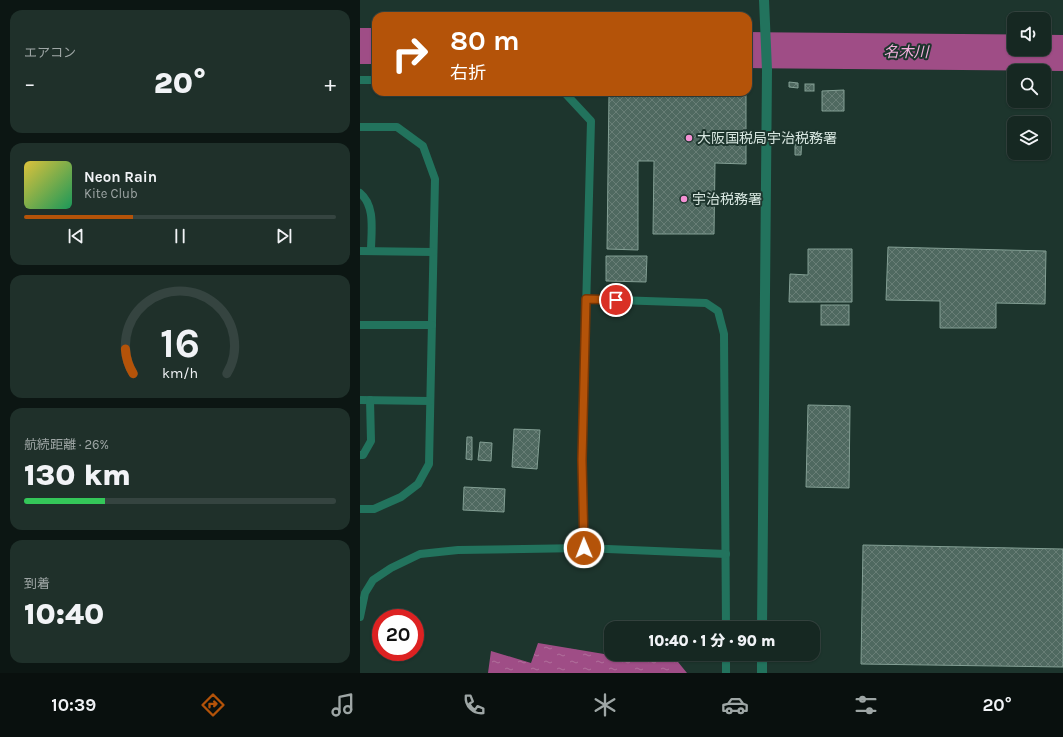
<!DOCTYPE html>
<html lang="ja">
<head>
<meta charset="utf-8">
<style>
  body { margin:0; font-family:Karla,"Noto Sans JP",sans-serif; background:#1f302a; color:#f1f3f6; height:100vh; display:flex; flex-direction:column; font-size:15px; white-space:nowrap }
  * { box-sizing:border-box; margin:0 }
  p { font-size:13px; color:#9ea6a5 }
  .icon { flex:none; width:22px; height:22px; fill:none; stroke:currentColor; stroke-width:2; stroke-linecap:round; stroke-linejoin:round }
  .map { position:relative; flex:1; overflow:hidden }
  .drawer { display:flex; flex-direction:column; gap:10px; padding:10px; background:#0c1613; width:360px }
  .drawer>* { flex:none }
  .banner { position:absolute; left:12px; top:12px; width:380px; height:84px; border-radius:12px; box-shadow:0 1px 3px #0004,0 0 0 1px #354440; background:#b45309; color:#fff; overflow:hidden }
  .buttons { position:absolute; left:647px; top:12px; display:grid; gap:8px }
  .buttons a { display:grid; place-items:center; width:44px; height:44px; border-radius:8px; background:#162822; box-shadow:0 1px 3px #0004,0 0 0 1px #354440; font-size:20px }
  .speed { position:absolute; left:12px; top:609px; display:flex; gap:8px; font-size:20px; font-weight:700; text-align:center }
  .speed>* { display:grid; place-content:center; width:52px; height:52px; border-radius:50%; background:#162822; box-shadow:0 1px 3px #0004,0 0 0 1px #354440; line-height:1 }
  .speed .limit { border:6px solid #d22; background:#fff; color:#111 }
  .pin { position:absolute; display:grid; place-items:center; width:34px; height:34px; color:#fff; margin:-17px; border:2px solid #fff; border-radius:50%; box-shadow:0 1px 4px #0007 }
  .me { position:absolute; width:44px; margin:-22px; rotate:359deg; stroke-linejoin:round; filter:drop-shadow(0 0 3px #0008) }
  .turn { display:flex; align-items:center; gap:14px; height:84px; padding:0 12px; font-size:18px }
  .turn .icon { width:52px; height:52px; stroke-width:2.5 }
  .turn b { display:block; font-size:28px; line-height:34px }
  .big { font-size:30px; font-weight:800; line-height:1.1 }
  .drawer .widget { flex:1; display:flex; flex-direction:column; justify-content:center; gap:6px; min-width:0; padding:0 14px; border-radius:12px; background:#1f302a }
  .drawer .dial { align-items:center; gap:0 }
  .dial svg { height:104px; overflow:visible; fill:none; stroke:#354440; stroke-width:7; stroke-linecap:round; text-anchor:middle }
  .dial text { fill:#f1f3f6; stroke:none }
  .song { display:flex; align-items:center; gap:12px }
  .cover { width:48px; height:48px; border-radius:6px; background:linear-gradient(135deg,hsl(50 70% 55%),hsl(150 70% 35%)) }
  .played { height:4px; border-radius:2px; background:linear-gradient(90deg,#b45309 35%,#354440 35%) }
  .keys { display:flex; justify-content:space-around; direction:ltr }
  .heat { display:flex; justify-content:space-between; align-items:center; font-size:22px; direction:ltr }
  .charge { height:6px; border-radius:3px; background:linear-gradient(90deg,#34c759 26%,#354440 0) }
  .trip { position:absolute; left:244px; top:621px; width:216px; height:40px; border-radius:12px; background:#162822; box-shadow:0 1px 3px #0004,0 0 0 1px #354440; font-weight:800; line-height:40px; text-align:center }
  .tab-bar { display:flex; height:64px; justify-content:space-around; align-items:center; background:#09100e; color:#9ea6a5 }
  .tab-bar .icon { width:28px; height:28px }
  .tab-bar .selected { color:#b45309 }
  .tab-bar b { font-size:18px; color:#f1f3f6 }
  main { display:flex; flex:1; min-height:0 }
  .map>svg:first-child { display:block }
  .water { fill:url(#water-ripples) }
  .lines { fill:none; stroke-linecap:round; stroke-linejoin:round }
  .river { stroke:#9f4d86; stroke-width:36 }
  .building { fill:url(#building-cross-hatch); stroke:#839f94 }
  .service { stroke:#22735d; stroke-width:8 }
  .tertiary { stroke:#22735d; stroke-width:10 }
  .route-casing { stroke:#753606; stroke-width:10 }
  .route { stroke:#b45309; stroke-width:7 }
  .poi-dot { fill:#f491d4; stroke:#1d352d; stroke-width:1.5 }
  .labels { text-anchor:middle; stroke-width:4; stroke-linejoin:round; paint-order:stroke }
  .poi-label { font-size:14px; fill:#d8e7e1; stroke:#1d352d; text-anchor:start }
  .water-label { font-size:15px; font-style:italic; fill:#f3b0dc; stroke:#1d352d }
</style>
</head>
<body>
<main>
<section class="drawer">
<div class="widget"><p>エアコン</p>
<div class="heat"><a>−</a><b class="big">20°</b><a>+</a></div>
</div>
<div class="widget">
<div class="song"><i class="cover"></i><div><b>Neon Rain</b><p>Kite Club</p></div></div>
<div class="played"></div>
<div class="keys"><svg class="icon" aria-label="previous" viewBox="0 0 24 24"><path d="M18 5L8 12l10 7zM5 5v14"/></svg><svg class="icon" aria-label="pause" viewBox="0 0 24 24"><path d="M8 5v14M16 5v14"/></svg><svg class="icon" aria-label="next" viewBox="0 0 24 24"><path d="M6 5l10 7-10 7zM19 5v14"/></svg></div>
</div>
<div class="widget dial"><svg viewBox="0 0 100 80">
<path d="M14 69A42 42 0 1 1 86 69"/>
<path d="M14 69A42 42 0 0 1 8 50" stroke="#b45309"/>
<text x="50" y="56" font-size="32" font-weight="700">16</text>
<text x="50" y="72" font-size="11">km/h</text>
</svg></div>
<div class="widget"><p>航続距離 · 26%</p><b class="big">130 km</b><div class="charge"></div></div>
<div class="widget"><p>到着</p><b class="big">10:40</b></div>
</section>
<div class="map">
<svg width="703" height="673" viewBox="0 0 703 673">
  <defs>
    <pattern id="water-ripples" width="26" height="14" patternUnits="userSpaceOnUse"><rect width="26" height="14" fill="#9f4d86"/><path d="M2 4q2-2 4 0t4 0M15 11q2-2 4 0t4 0" fill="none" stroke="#b06f9c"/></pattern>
    <pattern id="building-cross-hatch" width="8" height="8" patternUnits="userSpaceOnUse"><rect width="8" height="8" fill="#4f6960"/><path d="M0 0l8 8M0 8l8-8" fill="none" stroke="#687e76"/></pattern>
  </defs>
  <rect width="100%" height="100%" fill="#1d352d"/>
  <polygon class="water" points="178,643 250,655 261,654 290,654 318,662 327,673 128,673 131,651 171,663"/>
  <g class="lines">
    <g class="river">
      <polyline points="0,46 16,46"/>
      <polyline points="388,50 703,53"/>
    </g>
  </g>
  <g class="building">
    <polygon points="429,82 438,83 438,88 429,87"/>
    <rect x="445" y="84" width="9" height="7"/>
    <polygon points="484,90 484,111 462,111 462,91"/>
    <polygon points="249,93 386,94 386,164 355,163 354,234 293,234 294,161 278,161 278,250 247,249"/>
    <polygon points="435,138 442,138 441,155 435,155"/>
    <polygon points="528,247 686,251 685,304 636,303 636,328 580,328 580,301 526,300"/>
    <polygon points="448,249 492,249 492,302 429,302 430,274 448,275"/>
    <polygon points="246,256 287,256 286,282 246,281"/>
    <rect x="461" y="305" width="28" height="20"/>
    <polygon points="448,405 490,406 489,488 446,487"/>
    <polygon points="154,429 180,430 177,469 152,467"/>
    <polygon points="107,437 112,437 112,460 106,459"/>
    <polygon points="120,442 132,443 131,461 118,460"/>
    <polygon points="104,487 145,489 144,512 103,510"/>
    <polygon points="503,545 703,549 703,667 501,664"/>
  </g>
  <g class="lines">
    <g class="service">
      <polyline points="0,80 16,80"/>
      <polyline points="204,92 231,121 222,460 224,548"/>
      <polyline points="0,127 37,127 63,146 75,179 69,464 58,484 41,497 14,509 0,509"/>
      <path d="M0,193C16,206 11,232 11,251"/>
      <polyline points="0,251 73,252"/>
      <polyline points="226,299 346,303 358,311 364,334 366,628"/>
      <polyline points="0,325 72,325"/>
      <polyline points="0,400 70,401"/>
      <polyline points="0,455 3,455 11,441 10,400"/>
      <polyline points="0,617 5,593 13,580 31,568 60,554 98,550 224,548 366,554"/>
      <polyline points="366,654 366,673"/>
    </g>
    <g class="tertiary">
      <polyline points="402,628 407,70 404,0"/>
      <polyline points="402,673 402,654"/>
    </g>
  </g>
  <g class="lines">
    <defs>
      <polyline id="route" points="224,548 222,460 226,299 256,300"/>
    </defs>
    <use href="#route" class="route-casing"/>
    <use href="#route" class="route"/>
  </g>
  <g class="poi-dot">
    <circle cx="329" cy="138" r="4"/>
    <circle cx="324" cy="199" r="4"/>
  </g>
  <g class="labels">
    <g class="poi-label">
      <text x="337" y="143">大阪国税局宇治税務署</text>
      <text x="332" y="204">宇治税務署</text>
    </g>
    <g class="water-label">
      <text x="546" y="57">名木川</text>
    </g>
  </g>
</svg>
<div class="buttons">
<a><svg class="icon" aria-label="sound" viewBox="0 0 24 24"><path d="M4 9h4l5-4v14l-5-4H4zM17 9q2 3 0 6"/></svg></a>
<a><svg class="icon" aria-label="search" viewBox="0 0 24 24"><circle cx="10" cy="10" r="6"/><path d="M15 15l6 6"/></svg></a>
<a><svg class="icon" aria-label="layers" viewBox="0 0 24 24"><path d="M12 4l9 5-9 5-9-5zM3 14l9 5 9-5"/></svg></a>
</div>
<div class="speed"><div class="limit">20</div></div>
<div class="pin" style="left:256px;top:300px;background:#d93025"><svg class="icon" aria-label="arrive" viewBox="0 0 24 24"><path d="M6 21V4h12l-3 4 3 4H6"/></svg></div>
<svg class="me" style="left:224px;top:548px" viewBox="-20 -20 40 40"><circle r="17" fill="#b45309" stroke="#fff" stroke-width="3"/><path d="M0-11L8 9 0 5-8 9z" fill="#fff"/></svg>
<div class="trip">10:40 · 1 分 · 90 m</div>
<div class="banner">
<div class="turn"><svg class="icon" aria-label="right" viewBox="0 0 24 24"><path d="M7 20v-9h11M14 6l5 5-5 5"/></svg><div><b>80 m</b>右折</div></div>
</div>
</div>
</main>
<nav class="tab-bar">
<b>10:39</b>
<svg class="icon selected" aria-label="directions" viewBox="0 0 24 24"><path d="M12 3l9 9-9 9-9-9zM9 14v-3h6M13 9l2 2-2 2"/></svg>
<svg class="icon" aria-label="music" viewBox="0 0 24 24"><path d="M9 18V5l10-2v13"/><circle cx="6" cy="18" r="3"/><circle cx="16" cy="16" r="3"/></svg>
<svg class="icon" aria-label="phone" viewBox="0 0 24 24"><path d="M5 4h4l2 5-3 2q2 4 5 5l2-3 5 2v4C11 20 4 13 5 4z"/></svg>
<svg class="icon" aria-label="climate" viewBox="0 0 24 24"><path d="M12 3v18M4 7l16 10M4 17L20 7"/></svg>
<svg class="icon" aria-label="car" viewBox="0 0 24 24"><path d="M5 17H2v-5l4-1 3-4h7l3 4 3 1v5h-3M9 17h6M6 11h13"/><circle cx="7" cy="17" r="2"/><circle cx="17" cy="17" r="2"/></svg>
<svg class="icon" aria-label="filters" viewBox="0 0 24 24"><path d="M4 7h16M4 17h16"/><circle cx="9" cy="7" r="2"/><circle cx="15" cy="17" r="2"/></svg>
<b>20°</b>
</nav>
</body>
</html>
